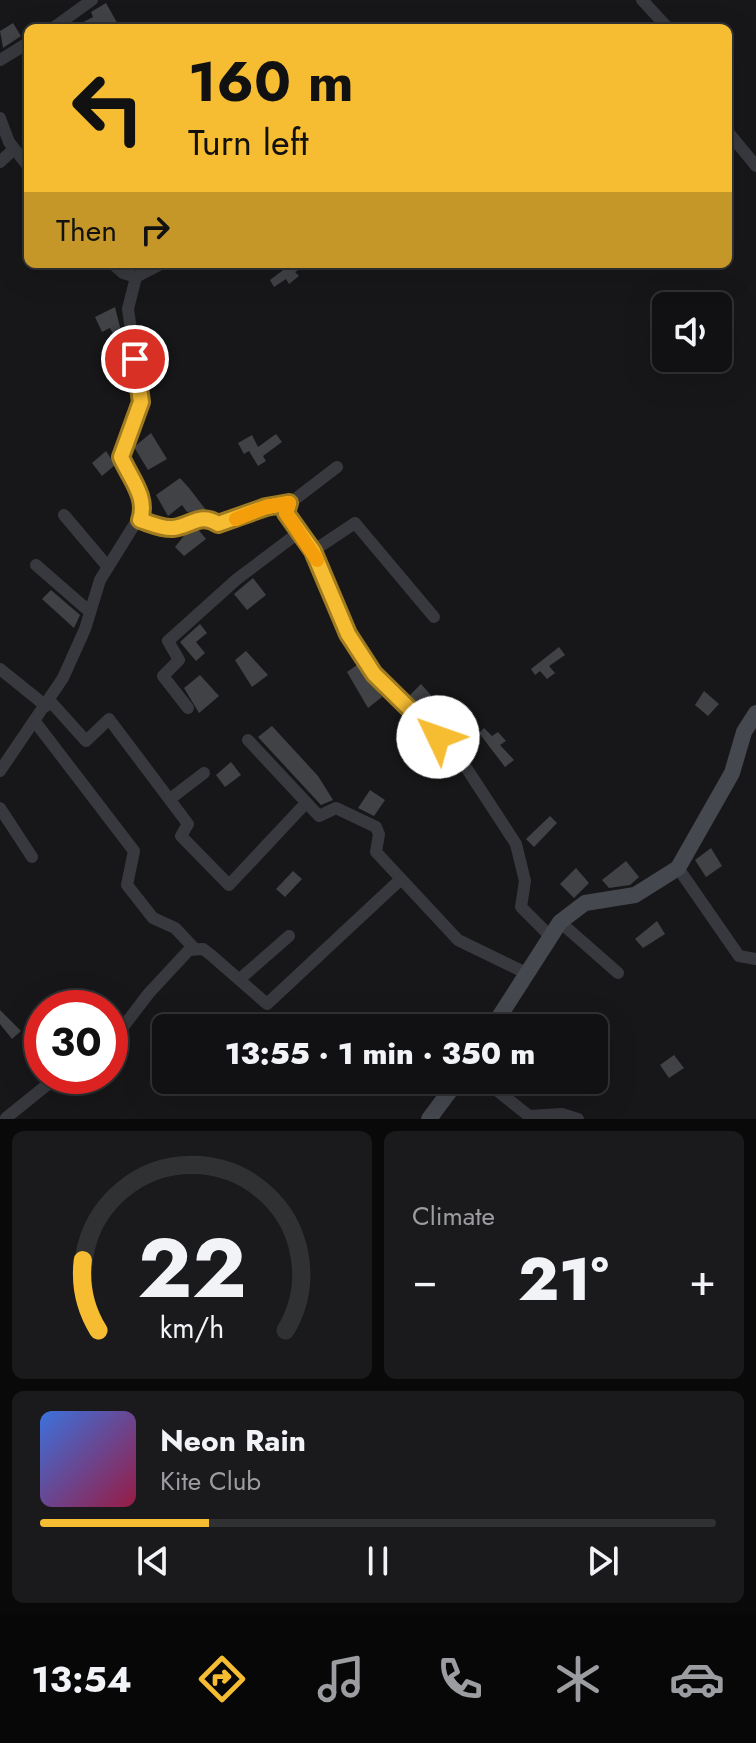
<!DOCTYPE html>
<html lang="en">
<head>
<meta charset="utf-8">
<style>
  body { margin:0; font-family:Jost,sans-serif; background:#1a1a1c; color:#f1f3f6; height:100vh; display:flex; flex-direction:column; font-size:30px; white-space:nowrap }
  * { box-sizing:border-box; margin:0 }
  p { font-size:26px; color:#9c9da0 }
  .icon { flex:none; width:44px; height:44px; fill:none; stroke:currentColor; stroke-width:2; stroke-linecap:round; stroke-linejoin:round }
  .map { position:relative; height:1119px; overflow:hidden }
  .details { display:flex; flex-direction:column; gap:12px; padding:12px; background:#09090a; flex:1 }
  .details>* { flex:none }
  .banner { position:absolute; left:24px; top:24px; width:708px; height:244px; border-radius:12px; box-shadow:0 8px 32px #0002,0 0 0 2px #303133; background:#f6bd32; color:#111; overflow:hidden }
  .buttons { position:absolute; left:652px; top:292px; display:grid; gap:16px }
  .buttons a { display:grid; place-items:center; width:80px; height:80px; border-radius:12px; background:#111113; box-shadow:0 8px 32px #0002,0 0 0 2px #303133; font-size:40px }
  .speed { position:absolute; left:24px; top:990px; display:flex; gap:16px; font-size:40px; font-weight:700; text-align:center }
  .speed>* { display:grid; place-content:center; width:104px; height:104px; border-radius:50%; background:#111113; box-shadow:0 8px 32px #0002,0 0 0 2px #303133; line-height:1 }
  .speed .limit { border:12px solid #d22; background:#fff; color:#111 }
  .pin { position:absolute; display:grid; place-items:center; width:68px; height:68px; color:#fff; margin:-34px; border:4px solid #fff; border-radius:50%; box-shadow:0 2px 8px #0007 }
  .me { position:absolute; width:88px; margin:-44px; rotate:312deg; stroke-linejoin:round; filter:drop-shadow(0 0 6px #0008) }
  .turn { display:flex; align-items:center; gap:28px; height:168px; padding:0 32px; font-size:36px }
  .turn .icon { width:104px; height:104px; stroke-width:2.5 }
  .turn b { display:block; font-size:56px; line-height:68px }
  .then { display:flex; align-items:center; height:76px; padding:0 32px; background:#0003; gap:16px; font-size:30px }
  .big { font-size:60px; font-weight:800; line-height:1.1 }
  .details .widget { flex:1; display:flex; flex-direction:column; justify-content:center; gap:12px; min-width:0; padding:0 28px; border-radius:12px; background:#1a1a1c }
  .details .dial { align-items:center; gap:0 }
  .dial svg { height:208px; overflow:visible; fill:none; stroke:#303133; stroke-width:7; stroke-linecap:round; text-anchor:middle }
  .dial text { fill:#f1f3f6; stroke:none }
  .song { display:flex; align-items:center; gap:24px }
  .cover { width:96px; height:96px; border-radius:12px; background:linear-gradient(135deg,hsl(220 70% 55%),hsl(340 70% 35%)) }
  .played { height:8px; border-radius:4px; background:linear-gradient(90deg,#f6bd32 25%,#303133 25%) }
  .keys { display:flex; justify-content:space-around; direction:ltr }
  .heat { display:flex; justify-content:space-between; align-items:center; font-size:44px; direction:ltr }
  .details .tiles { flex:1; display:grid; gap:12px; grid-template-columns:1fr 1fr }
  .widget:last-child { grid-column:span 2 }
  .trip { position:absolute; left:152px; top:1014px; width:456px; height:80px; border-radius:12px; background:#111113; box-shadow:0 8px 32px #0002,0 0 0 2px #303133; font-weight:800; line-height:80px; text-align:center }
  .menu { display:flex; height:128px; justify-content:space-around; align-items:center; background:#070708; color:#9c9da0 }
  .menu .icon { width:56px; height:56px }
  .menu .on { color:#f6bd32 }
  .menu b { font-size:36px; color:#f1f3f6 }
  .map>svg:first-child { display:block }
  .building { fill:#414246 }
  .lines { fill:none; stroke-linecap:round; stroke-linejoin:round }
  .street { stroke:#38393e; stroke-width:12 }
  .secondary { stroke:#46484f; stroke-width:16 }
  .route-casing { stroke:#a07b20; stroke-width:20 }
  .route { stroke:#f6bd32; stroke-width:14 }
  .slow { stroke:#f59e0b; stroke-width:14 }
</style>
</head>
<body>
<div class="map">
<svg width="756" height="1119" viewBox="0 0 756 1119">
  <rect width="100%" height="100%" fill="#171719"/>
  <g class="building">
    <polygon points="106,3 120,28 72,28 93,17 91,12"/>
    <polygon points="13,23 21,36 3,48 0,31"/>
    <polygon points="291,264 308,264 295,272 299,276 289,284 286,279 274,287 270,280"/>
    <polygon points="115,307 123,339 117,342 110,328 102,332 95,317"/>
    <polygon points="151,433 167,459 148,470 134,447"/>
    <polygon points="276,434 282,442 263,456 266,461 258,466 249,451 244,454 238,443 252,435 258,447"/>
    <polygon points="106,451 115,465 102,476 92,463"/>
    <polygon points="180,478 189,488 206,510 187,512 182,505 168,516 156,495"/>
    <polygon points="197,528 206,539 184,556 175,547 187,532"/>
    <polygon points="253,578 266,595 247,610 234,594"/>
    <polygon points="51,590 80,615 74,628 42,599"/>
    <polygon points="200,624 207,633 196,642 205,653 196,661 180,642"/>
    <polygon points="559,647 565,655 549,666 555,673 547,679 540,671 535,675 531,669"/>
    <polygon points="246,651 268,675 252,687 235,660"/>
    <polygon points="357,665 382,697 368,708 347,672"/>
    <polygon points="200,675 219,696 199,713 184,688"/>
    <polygon points="421,684 438,703 432,710 421,699 416,704 409,696"/>
    <polygon points="704,691 719,704 708,716 695,705"/>
    <polygon points="272,726 318,776 333,800 321,805 258,737"/>
    <polygon points="484,728 492,736 498,732 506,741 500,745 514,760 505,767 479,733"/>
    <polygon points="231,762 241,775 225,787 216,775"/>
    <polygon points="370,790 385,800 374,816 358,808"/>
    <polygon points="550,816 557,823 534,847 526,839"/>
    <polygon points="711,848 722,866 706,877 695,860"/>
    <polygon points="626,861 639,877 630,885 609,888 602,880"/>
    <polygon points="576,868 589,883 574,898 560,884"/>
    <polygon points="293,871 302,879 285,897 276,889"/>
    <polygon points="657,921 665,934 643,948 635,939"/>
    <polygon points="0,1010 21,1031 12,1039 0,1024"/>
    <polygon points="674,1055 684,1068 669,1078 660,1065"/>
  </g>
  <g class="lines">
    <g class="street">
      <polyline points="642,0 668,28"/>
      <polyline points="53,28 92,0"/>
      <polyline points="0,60 28,43"/>
      <polyline points="0,118 9,142 28,166"/>
      <polyline points="728,132 756,166"/>
      <polyline points="0,162 14,149"/>
      <polyline points="113,264 123,273 136,277 161,264"/>
      <polyline points="337,467 290,503 286,513 313,551 348,634 374,674 467,769 516,844 525,881 521,907 550,936"/>
      <polyline points="64,515 108,567"/>
      <polyline points="140,520 169,529 198,518 218,524 266,507 289,503"/>
      <polyline points="313,551 355,523 434,617"/>
      <polyline points="36,565 90,612"/>
      <polyline points="0,669 46,706"/>
      <polyline points="50,701 86,741 109,719 188,824 181,836 229,885 306,803"/>
      <polyline points="188,708 163,676 179,660 168,641 237,579 298,533"/>
      <polyline points="36,723 134,851 127,885 153,918 175,928 194,948"/>
      <polyline points="248,740 319,816 336,808 376,827 379,834 376,852 458,940 526,973"/>
      <polyline points="0,771 63,678 85,629 100,580 144,509 121,457 141,402 128,309 136,277"/>
      <polyline points="170,799 204,773"/>
      <polyline points="0,808 32,857"/>
      <polyline points="678,868 739,956 756,959"/>
      <polyline points="560,922 618,973"/>
      <polyline points="241,978 289,936"/>
      <polyline points="110,1044 149,993 189,950 203,949 211,955 267,1004 401,879"/>
      <polyline points="484,1080 529,1116 562,1114 578,1119"/>
      <polyline points="6,1118 58,1076"/>
    </g>
    <g class="secondary">
      <polyline points="492,1028 560,922 585,903 635,895 678,868 732,773 744,732 756,713"/>
      <polyline points="429,1119 458,1080"/>
    </g>
  </g>
  <g class="lines">
    <defs>
      <path id="route" d="M135,359L141,402L121,457C130,478 148,497 140,520C150,523 162,529 173,528C191,526 200,512 218,524L266,507L289,503L286,513L313,551L348,634L374,674L438,737"/>
    </defs>
    <use href="#route" class="route-casing"/>
    <use href="#route" class="route"/>
    <polyline class="slow" points="236,519 266,507 289,503 286,513 317,560"/>
  </g>
</svg>
<div class="buttons">
<a><svg class="icon" aria-label="sound" viewBox="0 0 24 24"><path d="M4 9h4l5-4v14l-5-4H4zM17 9q2 3 0 6"/></svg></a>
</div>
<div class="speed"><div class="limit">30</div></div>
<div class="pin" style="left:135px;top:359px;background:#d93025"><svg class="icon" aria-label="arrive" viewBox="0 0 24 24"><path d="M6 21V4h12l-3 4 3 4H6"/></svg></div>
<svg class="me" style="left:438px;top:737px" viewBox="-20 -20 40 40"><circle r="19" fill="#fff"/><path d="M0-13L10 11 0 6-10 11z" fill="#f6bd32"/></svg>
<div class="trip">13:55 · 1 min · 350 m</div>
<div class="banner">
<div class="turn"><svg class="icon" aria-label="left" viewBox="0 0 24 24"><path d="M17 20v-9H6M10 6l-5 5 5 5"/></svg><div><b>160 m</b>Turn left</div></div>
<div class="then">Then<svg class="icon" aria-label="right" viewBox="0 0 24 24"><path d="M7 20v-9h11M14 6l5 5-5 5"/></svg></div>
</div>
</div>
<section class="details">
<div class="tiles">
<div class="widget dial"><svg viewBox="0 0 100 80">
<path d="M14 69A42 42 0 1 1 86 69"/>
<path d="M14 69A42 42 0 0 1 8 42" stroke="#f6bd32"/>
<text x="50" y="56" font-size="32" font-weight="700">22</text>
<text x="50" y="72" font-size="11">km/h</text>
</svg></div>
<div class="widget"><p>Climate</p>
<div class="heat"><a>−</a><b class="big">21°</b><a>+</a></div>
</div>
<div class="widget">
<div class="song"><i class="cover"></i><div><b>Neon Rain</b><p>Kite Club</p></div></div>
<div class="played"></div>
<div class="keys"><svg class="icon" aria-label="previous" viewBox="0 0 24 24"><path d="M18 5L8 12l10 7zM5 5v14"/></svg><svg class="icon" aria-label="pause" viewBox="0 0 24 24"><path d="M8 5v14M16 5v14"/></svg><svg class="icon" aria-label="next" viewBox="0 0 24 24"><path d="M6 5l10 7-10 7zM19 5v14"/></svg></div>
</div>
</div>
</section>
<nav class="menu">
<b>13:54</b>
<svg class="icon on" aria-label="directions" viewBox="0 0 24 24"><path d="M12 3l9 9-9 9-9-9zM9 14v-3h6M13 9l2 2-2 2"/></svg>
<svg class="icon" aria-label="music" viewBox="0 0 24 24"><path d="M9 18V5l10-2v13"/><circle cx="6" cy="18" r="3"/><circle cx="16" cy="16" r="3"/></svg>
<svg class="icon" aria-label="phone" viewBox="0 0 24 24"><path d="M5 4h4l2 5-3 2q2 4 5 5l2-3 5 2v4C11 20 4 13 5 4z"/></svg>
<svg class="icon" aria-label="climate" viewBox="0 0 24 24"><path d="M12 3v18M4 7l16 10M4 17L20 7"/></svg>
<svg class="icon" aria-label="car" viewBox="0 0 24 24"><path d="M5 17H2v-5l4-1 3-4h7l3 4 3 1v5h-3M9 17h6M6 11h13"/><circle cx="7" cy="17" r="2"/><circle cx="17" cy="17" r="2"/></svg>
</nav>
</body>
</html>
